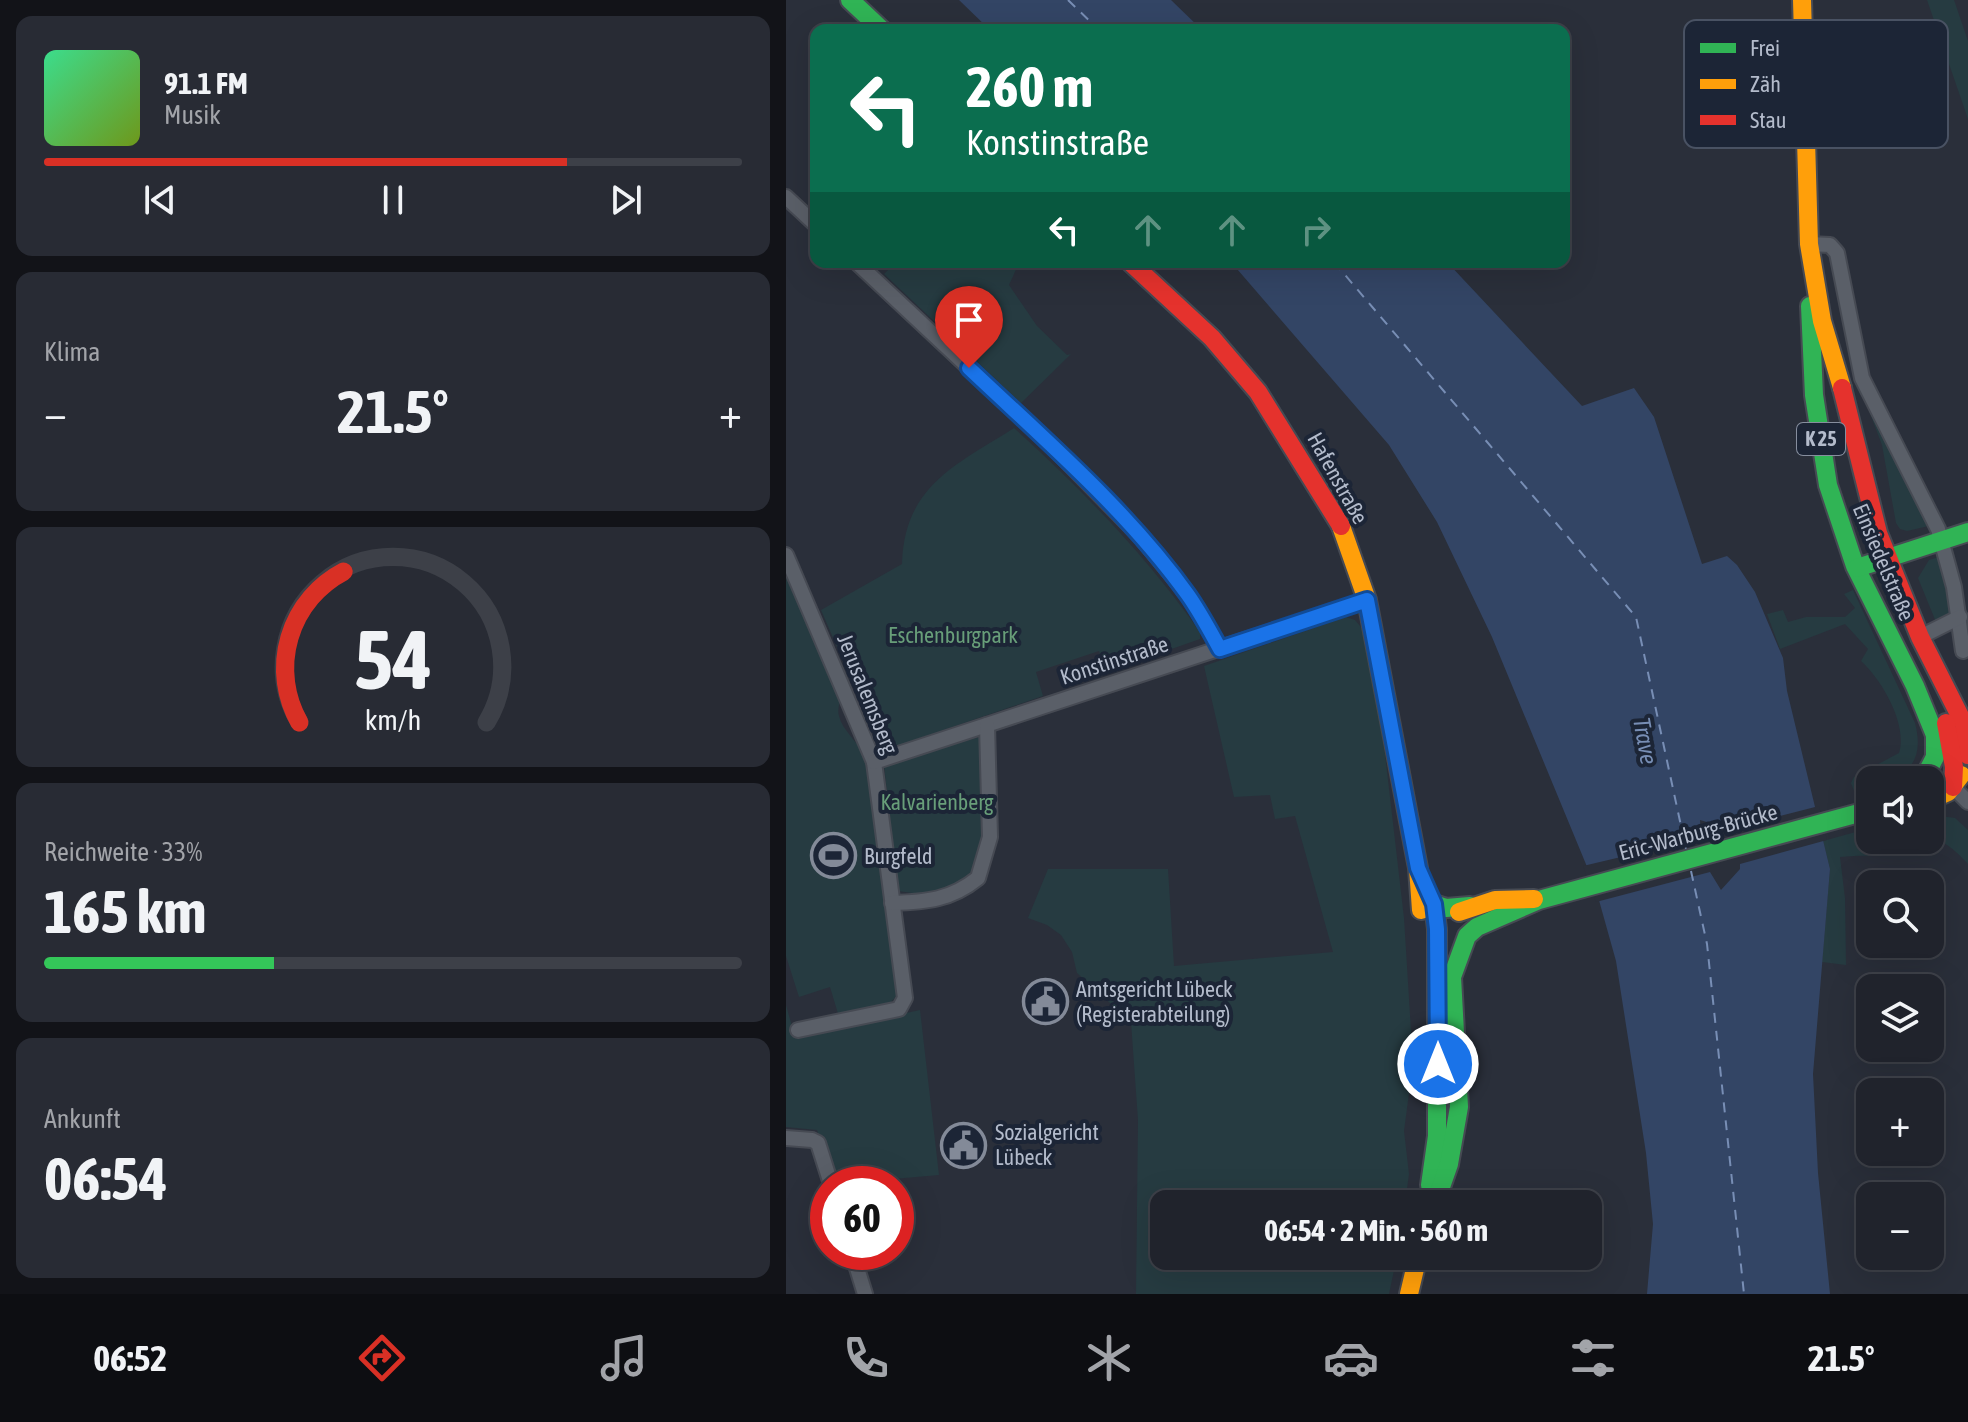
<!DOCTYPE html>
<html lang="de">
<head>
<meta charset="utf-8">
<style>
  body { margin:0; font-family:"Asap Condensed",sans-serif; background:#282b34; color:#f1f3f6; height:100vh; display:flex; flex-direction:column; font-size:30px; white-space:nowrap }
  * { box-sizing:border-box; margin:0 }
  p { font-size:26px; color:#a2a4a9 }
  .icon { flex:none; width:44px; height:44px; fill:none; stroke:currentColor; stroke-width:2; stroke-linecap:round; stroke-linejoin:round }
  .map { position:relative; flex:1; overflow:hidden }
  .drawer { display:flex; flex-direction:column; gap:16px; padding:16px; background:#121318; width:786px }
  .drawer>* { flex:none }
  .guide { position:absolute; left:24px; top:24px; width:760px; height:244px; border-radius:16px; box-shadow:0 8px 32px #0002,0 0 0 2px #3d4048; background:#0b6e4f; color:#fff; overflow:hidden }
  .controls { position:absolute; left:1070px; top:766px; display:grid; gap:16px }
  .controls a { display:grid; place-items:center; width:88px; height:88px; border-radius:16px; background:#20232c; box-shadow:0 8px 32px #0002,0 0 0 2px #3d4048; font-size:40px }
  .speed { position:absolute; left:24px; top:1166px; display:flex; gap:16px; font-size:40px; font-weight:700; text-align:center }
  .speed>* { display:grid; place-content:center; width:104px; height:104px; border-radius:50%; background:#20232c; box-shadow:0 8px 32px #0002,0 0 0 2px #3d4048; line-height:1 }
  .speed .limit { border:12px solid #d22; background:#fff; color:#111 }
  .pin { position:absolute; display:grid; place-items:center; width:68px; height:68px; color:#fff; margin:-82px -34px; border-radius:50% 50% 50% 0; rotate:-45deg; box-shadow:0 0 8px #0007 }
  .pin .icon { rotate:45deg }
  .me { position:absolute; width:88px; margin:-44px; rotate:0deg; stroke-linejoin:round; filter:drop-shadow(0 0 6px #0008) }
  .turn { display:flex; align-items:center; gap:28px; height:168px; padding:0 24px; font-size:36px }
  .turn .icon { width:104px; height:104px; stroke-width:2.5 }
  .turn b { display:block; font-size:56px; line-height:68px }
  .lanes { display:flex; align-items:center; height:76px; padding:0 24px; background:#0003; justify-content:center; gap:40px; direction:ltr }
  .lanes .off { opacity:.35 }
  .big { font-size:60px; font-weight:700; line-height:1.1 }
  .drawer .card { flex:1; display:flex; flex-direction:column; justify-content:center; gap:12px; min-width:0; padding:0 28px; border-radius:16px; background:#282b34 }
  .drawer .dial { align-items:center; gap:0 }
  .dial svg { height:208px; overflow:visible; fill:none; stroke:#3d4048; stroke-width:7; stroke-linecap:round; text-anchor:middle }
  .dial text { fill:#f1f3f6; stroke:none }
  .song { display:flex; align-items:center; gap:24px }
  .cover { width:96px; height:96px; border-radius:12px; background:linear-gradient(135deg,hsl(150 70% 55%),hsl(80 70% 35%)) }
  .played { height:8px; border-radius:4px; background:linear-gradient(90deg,#d93025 75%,#3d4048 75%) }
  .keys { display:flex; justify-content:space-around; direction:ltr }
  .heat { display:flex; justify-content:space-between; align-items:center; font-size:44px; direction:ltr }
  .charge { height:12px; border-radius:6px; background:linear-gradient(90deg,#34c759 33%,#3d4048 0) }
  .trip { position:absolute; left:364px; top:1190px; width:452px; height:80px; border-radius:16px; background:#20232c; box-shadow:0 8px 32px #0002,0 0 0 2px #3d4048; font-weight:700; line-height:80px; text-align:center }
  .tab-bar { display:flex; height:128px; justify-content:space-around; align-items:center; background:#0d0e12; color:#a2a4a9 }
  .tab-bar .icon { width:56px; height:56px }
  .tab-bar .on { color:#d93025 }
  .tab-bar b { font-size:36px; color:#f1f3f6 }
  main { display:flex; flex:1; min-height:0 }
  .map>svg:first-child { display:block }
  .green { fill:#263b41 }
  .water { fill:#334565 }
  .pier { fill:#2a2f3a }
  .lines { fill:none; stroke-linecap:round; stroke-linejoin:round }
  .ferry { stroke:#788eb5; stroke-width:2; stroke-dasharray:10 8; stroke-linecap:butt }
  .street-casing { stroke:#464a53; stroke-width:18 }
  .fast-casing { stroke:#464a53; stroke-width:22 }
  .slow-casing { stroke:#464a53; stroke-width:22 }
  .jam-casing { stroke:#464a53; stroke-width:22 }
  .street { stroke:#5a5f68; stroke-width:14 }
  .fast { stroke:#30b455; stroke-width:18 }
  .slow { stroke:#ff9f0a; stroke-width:18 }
  .jam { stroke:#e5322d; stroke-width:18 }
  .route-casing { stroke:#114b97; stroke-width:20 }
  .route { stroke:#1a73e8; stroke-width:14 }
  .labels { text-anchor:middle; stroke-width:8; stroke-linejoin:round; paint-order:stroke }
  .shield { fill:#1c2536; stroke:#868e9e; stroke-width:2 }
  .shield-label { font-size:20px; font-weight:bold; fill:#b3bbcb }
  .street-label { font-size:22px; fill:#b3bbcb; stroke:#1c2536 }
  .park-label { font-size:22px; fill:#689e79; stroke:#1c2536 }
  .poi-label { font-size:22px; fill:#b3bbcb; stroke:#1c2536; text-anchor:start }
  .water-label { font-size:24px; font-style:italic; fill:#788eb5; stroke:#1c2536 }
  .key { fill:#1c2536; stroke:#495263; stroke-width:2 }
  .key-label { font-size:22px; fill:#b3bbcb }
</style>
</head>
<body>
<main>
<section class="drawer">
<div class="card">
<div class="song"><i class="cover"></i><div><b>91.1 FM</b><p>Musik</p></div></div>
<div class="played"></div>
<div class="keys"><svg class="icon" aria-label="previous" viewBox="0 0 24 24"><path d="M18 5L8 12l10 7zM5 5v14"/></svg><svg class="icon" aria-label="pause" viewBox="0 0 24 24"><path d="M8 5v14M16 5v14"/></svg><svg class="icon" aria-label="next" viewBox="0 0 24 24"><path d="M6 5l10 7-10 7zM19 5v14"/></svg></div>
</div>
<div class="card"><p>Klima</p>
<div class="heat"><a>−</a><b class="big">21.5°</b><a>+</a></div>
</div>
<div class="card dial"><svg viewBox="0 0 100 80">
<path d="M14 69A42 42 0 1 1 86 69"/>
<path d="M14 69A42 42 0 0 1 31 11" stroke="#d93025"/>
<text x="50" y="56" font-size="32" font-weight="700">54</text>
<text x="50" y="72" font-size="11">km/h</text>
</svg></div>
<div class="card"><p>Reichweite · 33%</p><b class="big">165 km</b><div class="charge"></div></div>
<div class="card"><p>Ankunft</p><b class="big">06:54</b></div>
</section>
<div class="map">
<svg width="1182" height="1294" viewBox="0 0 1182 1294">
  <rect width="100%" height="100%" fill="#2a2f3a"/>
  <g class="green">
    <polygon points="1141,0 1168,0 1182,41 1182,119"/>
    <polygon points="110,262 229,262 232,265 223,285 251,326 281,355 285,354 235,403 98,274"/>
    <polygon points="1076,392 1147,525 1121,531 1114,529 1110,523 1096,445"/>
    <path d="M228,428C299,493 358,553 414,632V639L320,672L313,651L250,672L257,696L96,751L35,610L116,564C118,486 170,465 228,428Z"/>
    <polygon points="1156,556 1168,606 1161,618 1150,622 1132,578 1143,560"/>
    <path d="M0,571L54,696C54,703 51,710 53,716C56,730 72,742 79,756L113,991C103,1013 75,1013 53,1017L44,987L13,997L0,956Z"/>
    <path d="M1067,590L1129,723C1139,761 1122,780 1084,780V791L1070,796L1065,783L1068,777L1113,753C1122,725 1096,680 1075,661L1082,649L1059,624L994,649L981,614L997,610L1002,622L1020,617H1059L1069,608L1058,594Z"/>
    <polygon points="560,617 569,620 579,632 599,754 618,918 627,1063 618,1131 623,1174 619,1204 378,1204 378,1256 611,1256 603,1294 350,1294 352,1120 345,1022 291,973 286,952 275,935 261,925 242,918 262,869 382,869 388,966 547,952 509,816 489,819 484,795 448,797 418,666"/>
    <polygon points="197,736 202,837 190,875 148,896 112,891 98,765"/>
    <path d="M1147,815L1169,818L1182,830V864C1149,829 1150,842 1111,852C1094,857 1072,855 1054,857L1059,898L1060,965L1036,962L1044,869L1037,841L1084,828V840H1144V816Z"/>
    <polygon points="0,1005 9,1037 134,1010 153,1175 50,1184 31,1130 0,1127"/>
  </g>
  <g class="water">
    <polygon points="173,0 385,0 416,30 204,30"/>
    <polygon points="445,262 661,262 796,406 848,388 868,417 916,564 941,556 951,565 969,592 997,658 1001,691 1044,869 1027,1074 1032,1173 1044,1294 861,1294 867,1224 860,1153 830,961 809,886 706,637 651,522 603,445"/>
  </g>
  <polygon class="pier" points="1033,806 1041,840 954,864 954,869 935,890 924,872 810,902 797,866 915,838 914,820 944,829"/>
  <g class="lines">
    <g class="ferry">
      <polyline points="282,0 313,30"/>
      <polyline points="548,262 850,617 900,849"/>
      <polyline points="905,871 921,944 958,1294"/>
    </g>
    <defs>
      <g id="street">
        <polyline points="0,197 30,225"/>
        <polyline points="1023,244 1044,245 1051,253 1076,378 1152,529 1168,587 1177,651"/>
        <polyline points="70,262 259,439 354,536 403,596 434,649"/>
        <polyline points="0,555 88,762 119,998 113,1009 12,1030"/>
        <polyline points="1134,637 1174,617"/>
        <polyline points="88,762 581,600"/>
        <polyline points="1167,787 1182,802"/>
        <path d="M106,903C140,902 165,900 192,878L204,837L201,725"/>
        <polyline points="0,1138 26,1140 32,1143 45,1184"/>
        <polyline points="66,1252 79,1294"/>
      </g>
      <g id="fast">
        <polyline points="64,0 96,30"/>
        <polyline points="1024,306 1028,395 1042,485 1069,566 1129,686 1149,735 1149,757 1137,780"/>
        <polyline points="1071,568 1182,532"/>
        <polyline points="644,1185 651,1136 651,929 648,904 660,908 684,906"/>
        <polyline points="649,1204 663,1164 673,1107 666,977 681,936 691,927 753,900 1084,810"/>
      </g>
      <g id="slow">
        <polyline points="1016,0 1023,244 1036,321 1056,388"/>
        <polyline points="555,526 581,600 632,868 635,910"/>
        <polyline points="1144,800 1162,792 1175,775"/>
        <polyline points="673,912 709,900 748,899"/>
        <polyline points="623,1294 632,1256"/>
      </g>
      <g id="jam">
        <polyline points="344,262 426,338 472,392 555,526"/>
        <polyline points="1056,388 1092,533 1134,637 1178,724 1182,755"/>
        <polyline points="1160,723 1168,767 1167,787"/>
      </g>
    </defs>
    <use href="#street" class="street-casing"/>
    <use href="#fast" class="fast-casing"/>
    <use href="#slow" class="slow-casing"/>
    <use href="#jam" class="jam-casing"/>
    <use href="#street" class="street"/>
    <use href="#fast" class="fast"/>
    <use href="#slow" class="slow"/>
    <use href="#jam" class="jam"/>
  </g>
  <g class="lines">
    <defs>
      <path id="route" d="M183,368C259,440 341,510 402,595C414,612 424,631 434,649L581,600L632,868L648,904L651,929L652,1064"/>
    </defs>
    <use href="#route" class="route-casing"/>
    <use href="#route" class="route"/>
  </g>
  <defs>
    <symbol id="stadium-ring" viewBox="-11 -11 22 22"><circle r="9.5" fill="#1c2536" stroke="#838a98" stroke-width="1.5"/><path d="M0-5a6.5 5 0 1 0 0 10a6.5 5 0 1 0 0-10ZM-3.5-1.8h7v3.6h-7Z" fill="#838a98"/></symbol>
    <symbol id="civic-ring" viewBox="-11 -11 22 22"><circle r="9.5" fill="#1c2536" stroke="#838a98" stroke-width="1.5"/><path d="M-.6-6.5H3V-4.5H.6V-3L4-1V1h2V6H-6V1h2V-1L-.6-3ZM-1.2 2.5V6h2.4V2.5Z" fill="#838a98"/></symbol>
  </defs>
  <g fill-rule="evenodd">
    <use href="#stadium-ring" x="22" y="830" width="51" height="51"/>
    <use href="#civic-ring" x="234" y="976" width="51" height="51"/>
    <use href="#civic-ring" x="152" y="1120" width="51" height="51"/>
  </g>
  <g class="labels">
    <rect class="shield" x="1011" y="423" width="48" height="32" rx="6"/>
    <g class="shield-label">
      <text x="1035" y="446">K 25</text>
    </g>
    <g class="street-label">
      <text transform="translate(552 478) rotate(61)" y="8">Hafenstraße</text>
      <text transform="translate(1098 562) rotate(67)" y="8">Einsiedelstraße</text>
      <text transform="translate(328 660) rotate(-18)" y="8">Konstinstraße</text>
      <text transform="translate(82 694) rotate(68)" y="8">Jerusalemsberg</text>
      <text transform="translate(912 832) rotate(-15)" y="8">Eric-Warburg-Brücke</text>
    </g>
    <g class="park-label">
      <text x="167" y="643">Eschenburgpark</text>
      <text x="151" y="810">Kalvarienberg</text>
    </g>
    <g class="poi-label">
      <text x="78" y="864">Burgfeld</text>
      <text x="290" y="997">Amtsgericht Lübeck<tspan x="290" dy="25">(Registerabteilung)</tspan></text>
      <text x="209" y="1140">Sozialgericht<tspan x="209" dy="25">Lübeck</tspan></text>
    </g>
    <g class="water-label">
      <text transform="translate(859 741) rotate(80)" y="8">Trave</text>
    </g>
  </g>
  <rect x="898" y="20" width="264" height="128" rx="12" class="key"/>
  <rect x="914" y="43" width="36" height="10" fill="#30b455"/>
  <rect x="914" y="79" width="36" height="10" fill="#ff9f0a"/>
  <rect x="914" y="115" width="36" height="10" fill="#e5322d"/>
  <g class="key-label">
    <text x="964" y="56">Frei</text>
    <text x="964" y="92">Zäh</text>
    <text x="964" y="128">Stau</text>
  </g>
</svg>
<div class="controls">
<a><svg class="icon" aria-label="sound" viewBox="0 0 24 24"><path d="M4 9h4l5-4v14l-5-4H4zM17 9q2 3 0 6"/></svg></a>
<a><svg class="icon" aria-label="search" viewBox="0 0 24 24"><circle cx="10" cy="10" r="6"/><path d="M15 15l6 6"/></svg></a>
<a><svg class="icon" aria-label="layers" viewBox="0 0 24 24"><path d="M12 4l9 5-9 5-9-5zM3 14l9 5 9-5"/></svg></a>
<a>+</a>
<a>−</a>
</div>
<div class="speed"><div class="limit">60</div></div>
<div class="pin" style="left:183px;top:368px;background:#d93025"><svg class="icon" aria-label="arrive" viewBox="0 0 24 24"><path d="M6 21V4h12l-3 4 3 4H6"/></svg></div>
<svg class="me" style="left:652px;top:1064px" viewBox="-20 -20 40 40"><circle r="17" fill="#1a73e8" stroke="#fff" stroke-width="3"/><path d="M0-11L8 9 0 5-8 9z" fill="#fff"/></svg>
<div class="trip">06:54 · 2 Min. · 560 m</div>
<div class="guide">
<div class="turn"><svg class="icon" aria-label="left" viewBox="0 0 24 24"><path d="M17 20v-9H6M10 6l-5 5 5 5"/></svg><div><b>260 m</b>Konstinstraße</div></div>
<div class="lanes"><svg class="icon" aria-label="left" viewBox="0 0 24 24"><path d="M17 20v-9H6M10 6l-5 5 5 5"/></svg><svg class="icon off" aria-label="ahead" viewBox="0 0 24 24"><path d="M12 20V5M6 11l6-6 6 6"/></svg><svg class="icon off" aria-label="ahead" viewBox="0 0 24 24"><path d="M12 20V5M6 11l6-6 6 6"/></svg><svg class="icon off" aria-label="right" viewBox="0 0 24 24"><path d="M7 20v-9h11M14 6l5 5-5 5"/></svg></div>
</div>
</div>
</main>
<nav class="tab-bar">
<b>06:52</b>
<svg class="icon on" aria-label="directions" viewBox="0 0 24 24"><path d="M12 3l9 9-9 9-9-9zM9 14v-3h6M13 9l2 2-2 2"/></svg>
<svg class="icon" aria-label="music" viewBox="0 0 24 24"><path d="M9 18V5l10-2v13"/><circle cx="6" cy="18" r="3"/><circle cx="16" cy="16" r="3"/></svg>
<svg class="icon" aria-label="phone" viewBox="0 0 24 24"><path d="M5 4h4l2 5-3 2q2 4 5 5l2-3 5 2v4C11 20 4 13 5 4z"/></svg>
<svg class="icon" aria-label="climate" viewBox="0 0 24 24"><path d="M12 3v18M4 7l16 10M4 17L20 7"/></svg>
<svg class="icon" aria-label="car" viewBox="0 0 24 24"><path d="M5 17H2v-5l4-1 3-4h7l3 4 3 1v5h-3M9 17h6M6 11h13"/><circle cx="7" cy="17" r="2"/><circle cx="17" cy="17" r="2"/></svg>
<svg class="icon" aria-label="filters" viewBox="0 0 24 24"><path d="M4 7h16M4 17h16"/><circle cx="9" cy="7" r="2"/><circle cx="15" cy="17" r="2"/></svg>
<b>21.5°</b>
</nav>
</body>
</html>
